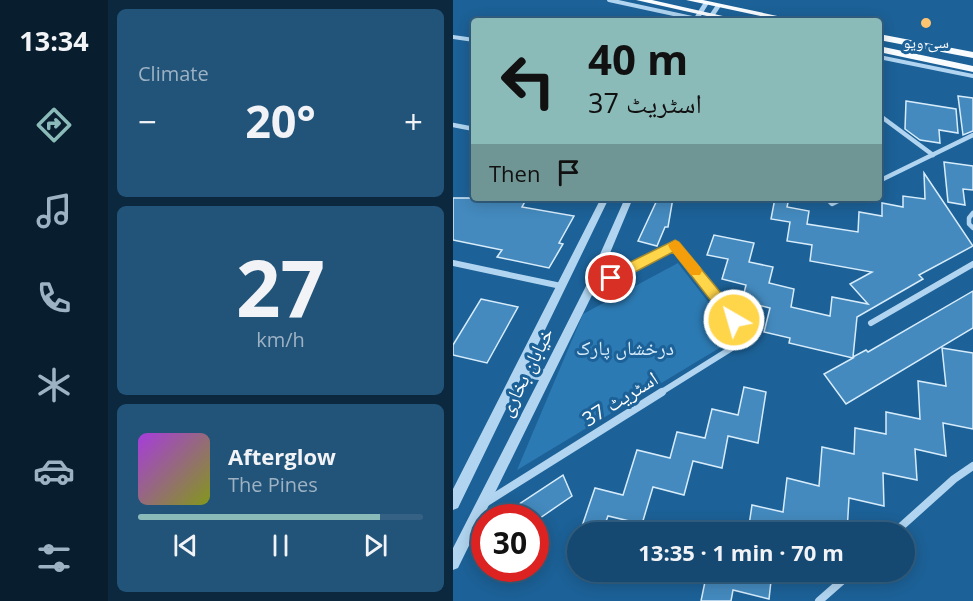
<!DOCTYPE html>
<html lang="en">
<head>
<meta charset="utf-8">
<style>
  body { margin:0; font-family:"Open Sans","Noto Naskh Arabic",sans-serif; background:#225379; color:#f1f3f6; height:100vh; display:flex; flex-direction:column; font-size:22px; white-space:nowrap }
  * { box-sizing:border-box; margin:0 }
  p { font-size:20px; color:#9db2c3 }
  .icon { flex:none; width:33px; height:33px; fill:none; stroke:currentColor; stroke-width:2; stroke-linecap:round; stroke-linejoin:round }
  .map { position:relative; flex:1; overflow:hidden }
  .panel { display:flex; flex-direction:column; gap:9px; padding:9px; background:#0c283e; width:345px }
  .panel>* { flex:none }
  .hud { position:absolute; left:18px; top:18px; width:411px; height:183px; border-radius:6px; box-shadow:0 3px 15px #0003,0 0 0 2px #346184; background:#8bbbb9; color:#111; overflow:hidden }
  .speed { position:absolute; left:18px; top:504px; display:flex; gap:12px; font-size:30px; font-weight:700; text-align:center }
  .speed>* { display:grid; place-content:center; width:78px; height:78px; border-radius:50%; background:#154971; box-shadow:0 3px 15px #0003,0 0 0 2px #346184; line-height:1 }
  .speed .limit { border:9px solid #d22; background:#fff; color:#111 }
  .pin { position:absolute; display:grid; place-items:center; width:51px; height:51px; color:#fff; margin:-26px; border:3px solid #fff; border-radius:50%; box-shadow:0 2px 6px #0007 }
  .me { position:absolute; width:66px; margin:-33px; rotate:322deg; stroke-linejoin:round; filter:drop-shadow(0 0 4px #0008) }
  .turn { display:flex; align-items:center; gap:21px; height:126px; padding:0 18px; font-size:27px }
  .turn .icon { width:78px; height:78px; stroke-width:2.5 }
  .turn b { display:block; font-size:42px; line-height:51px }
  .then { display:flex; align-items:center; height:57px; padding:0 18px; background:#0003; gap:12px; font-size:22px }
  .big { font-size:45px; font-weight:700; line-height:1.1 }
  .panel .widget { flex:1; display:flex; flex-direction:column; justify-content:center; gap:9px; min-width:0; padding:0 21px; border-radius:9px; background:#225379 }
  .panel .dial { align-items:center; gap:0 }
  .dial b { font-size:78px; line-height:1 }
  .song { display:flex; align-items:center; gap:18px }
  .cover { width:72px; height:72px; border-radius:9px; background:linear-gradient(135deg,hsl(280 70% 55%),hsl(70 70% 35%)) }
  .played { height:6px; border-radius:3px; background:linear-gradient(90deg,#8bbbb9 85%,#346184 85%) }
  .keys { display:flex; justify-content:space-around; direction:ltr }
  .heat { display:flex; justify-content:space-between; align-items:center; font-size:33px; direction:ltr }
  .trip { position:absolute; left:114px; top:522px; width:348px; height:60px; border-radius:30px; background:#154971; box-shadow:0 3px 15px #0003,0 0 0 2px #346184; font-weight:700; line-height:60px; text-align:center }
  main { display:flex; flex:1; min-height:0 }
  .tab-bar { display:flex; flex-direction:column; width:108px; justify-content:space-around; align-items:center; background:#081d2d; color:#9db2c3 }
  .tab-bar .icon { width:42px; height:42px }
  .tab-bar .selected { color:#8bbbb9 }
  .tab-bar b { font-size:27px; color:#f1f3f6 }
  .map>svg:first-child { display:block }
  .green { fill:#2c7ab3 }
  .building { fill:#448abe; stroke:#d7ecfb; stroke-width:1.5 }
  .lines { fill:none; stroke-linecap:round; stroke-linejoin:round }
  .minor-far3 { stroke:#b1d5f0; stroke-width:4 }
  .minor-far2 { stroke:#b1d5f0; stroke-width:4.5 }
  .minor-far1 { stroke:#b1d5f0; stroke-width:6 }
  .minor { stroke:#b1d5f0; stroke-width:8 }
  .tertiary { fill:#b1d5f0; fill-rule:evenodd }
  .primary { fill:#f9fcff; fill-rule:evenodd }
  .route { fill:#ffd54a; stroke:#a68a30; stroke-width:1.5 }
  .slow { fill:#f59e0b }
  .poi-dot { fill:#ffc46f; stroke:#1c6197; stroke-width:2 }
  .labels { text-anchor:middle; stroke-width:6; stroke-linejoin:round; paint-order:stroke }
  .far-poi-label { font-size:16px; fill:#fff; stroke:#1c6197 }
  .park-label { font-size:20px; fill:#d7ecfb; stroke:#1c6197 }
  .street-label { font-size:20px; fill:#fff; stroke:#1c6197 }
</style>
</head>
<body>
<main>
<nav class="tab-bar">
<b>13:34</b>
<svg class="icon selected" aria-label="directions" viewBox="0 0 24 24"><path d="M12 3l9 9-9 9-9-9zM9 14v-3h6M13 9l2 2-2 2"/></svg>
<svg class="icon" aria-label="music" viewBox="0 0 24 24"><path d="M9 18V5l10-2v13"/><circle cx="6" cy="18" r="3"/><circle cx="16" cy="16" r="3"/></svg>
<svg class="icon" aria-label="phone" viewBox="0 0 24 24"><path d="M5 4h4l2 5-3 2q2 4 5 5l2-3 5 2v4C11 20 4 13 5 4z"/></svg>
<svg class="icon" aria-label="climate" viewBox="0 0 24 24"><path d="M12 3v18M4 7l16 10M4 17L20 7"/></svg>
<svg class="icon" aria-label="car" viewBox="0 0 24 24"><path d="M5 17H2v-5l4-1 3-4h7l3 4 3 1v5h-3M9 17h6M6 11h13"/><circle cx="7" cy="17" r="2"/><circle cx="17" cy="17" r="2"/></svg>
<svg class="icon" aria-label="filters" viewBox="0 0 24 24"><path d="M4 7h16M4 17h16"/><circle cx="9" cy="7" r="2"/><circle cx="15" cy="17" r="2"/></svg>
</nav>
<section class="panel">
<div class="widget"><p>Climate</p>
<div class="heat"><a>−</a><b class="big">20°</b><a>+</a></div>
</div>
<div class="widget dial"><b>27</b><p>km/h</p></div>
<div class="widget">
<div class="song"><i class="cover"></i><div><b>Afterglow</b><p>The Pines</p></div></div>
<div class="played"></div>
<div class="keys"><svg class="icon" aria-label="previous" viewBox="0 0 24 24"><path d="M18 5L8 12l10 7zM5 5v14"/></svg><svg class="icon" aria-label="pause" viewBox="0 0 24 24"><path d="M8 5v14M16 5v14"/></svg><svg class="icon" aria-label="next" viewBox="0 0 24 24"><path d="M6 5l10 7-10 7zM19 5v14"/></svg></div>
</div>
</section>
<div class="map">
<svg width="520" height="601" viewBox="0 0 520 601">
  <rect width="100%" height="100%" fill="#1c6197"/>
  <polygon class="green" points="225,263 283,338 64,470 130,314"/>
  <g class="building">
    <polygon points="505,96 520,98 520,131 510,135"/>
    <polygon points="453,101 503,109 505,133 486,130 487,143 467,140 452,129"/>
    <polygon points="491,162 520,166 520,190 510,189 512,205 495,202"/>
    <polygon points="471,173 520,246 466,275 470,279 404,317 400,357 413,350 415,352 520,291 520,328 393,404 371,374 400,358 336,343 337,338 311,332 317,308 289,301 293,285 269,279 275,259 254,255 261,235 301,243 296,262 320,267 316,283 341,289 338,307 377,316 379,297 415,304 397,284 419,272 357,261 359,245 334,241 337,222 318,219 322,198 336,198 334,207 356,211 354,224 405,232 406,212 429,216 429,203 450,207 450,196 472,199"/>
    <polygon points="0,198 74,198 69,207 121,216 106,243 110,244 96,268 44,257 49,250 0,240"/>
    <polygon points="205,198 220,198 215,227 212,227 204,246 185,241"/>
    <polygon points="28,299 65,307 34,363 0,355 0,345"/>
    <polygon points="489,348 520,353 520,429 490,423 493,456 462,449 464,480 430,473 431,506 396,498 394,532 295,532 299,505 330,512 334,478 366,486 369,447 401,454 402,428 433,434 433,412 467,419 465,381 493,386"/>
    <polygon points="291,387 313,392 305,443 275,436 269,468 240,461 231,495 200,487 189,524 155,516 149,532 127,532 142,488 170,495 184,450 217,458 224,432 252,438 259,409 285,415"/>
    <polygon points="110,475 119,496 87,518 45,518"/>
    <polygon points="254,572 319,572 316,599 280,590 278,601 248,601"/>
  </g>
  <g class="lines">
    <g class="minor-far3">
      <polyline points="156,0 253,21"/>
      <polyline points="0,37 21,40"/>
      <polyline points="426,57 520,76"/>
    </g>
    <g class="minor-far2">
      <polyline points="426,115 480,155"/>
      <polyline points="0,125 21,129"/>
      <polyline points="426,181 520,135"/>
      <polyline points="373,198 379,204 391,198"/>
      <polyline points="520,213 516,218 516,224 520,228"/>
    </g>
    <g class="minor-far1">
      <polyline points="0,263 108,286"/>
      <polyline points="138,289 222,245 295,338 207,393"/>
      <polyline points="418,323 520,264"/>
    </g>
    <g class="minor">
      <polyline points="32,503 209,392"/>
      <polyline points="442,532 501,479 520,466"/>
      <polyline points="366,601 399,572"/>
    </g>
    <g class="tertiary">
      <polygon points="251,2 256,3 245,21 239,21"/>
      <polygon points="263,5 268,6 258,21 252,21"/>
      <polygon points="148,198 156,198 74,367 91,369 132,288 172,198 180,198 142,289 5,568 0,570 0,548 86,380 68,378 5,508 0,510 0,489"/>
    </g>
    <g class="primary">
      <polygon points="183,0 199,0 292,21 276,21"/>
      <polygon points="233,0 250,0 348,21 331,21"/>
      <polygon points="426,34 520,52 520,58 426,40"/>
      <polygon points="426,46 520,66 520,72 426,52"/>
    </g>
  </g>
  <polygon class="route" points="222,240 226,242 286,315 288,320 286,324 281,326 276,324 220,252 163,282 153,282 152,278 153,274"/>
  <polygon class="slow" points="222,240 226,242 247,267 249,271 247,275 238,275 217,249 215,245"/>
  <circle class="poi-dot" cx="473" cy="23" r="6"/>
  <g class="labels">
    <g class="far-poi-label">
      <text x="473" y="48">سی ویو</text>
    </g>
    <g class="park-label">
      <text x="172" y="355">درخشاں پارک</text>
    </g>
    <g class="street-label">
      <text transform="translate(73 372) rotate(-63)" y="7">خیابان بخاری</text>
      <text transform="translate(167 399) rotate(-32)" y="7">اسٹریٹ 37</text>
    </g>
  </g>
</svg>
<div class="speed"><div class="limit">30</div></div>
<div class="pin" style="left:158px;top:278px;background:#d93025"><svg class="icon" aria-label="arrive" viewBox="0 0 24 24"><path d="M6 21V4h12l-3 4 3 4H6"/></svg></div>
<svg class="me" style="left:281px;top:320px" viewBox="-20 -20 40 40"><circle r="17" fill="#ffd54a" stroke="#fff" stroke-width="3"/><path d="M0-11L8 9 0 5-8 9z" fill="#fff"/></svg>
<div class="trip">13:35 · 1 min · 70 m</div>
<div class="hud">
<div class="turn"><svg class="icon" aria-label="left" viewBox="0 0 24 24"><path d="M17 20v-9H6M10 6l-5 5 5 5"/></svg><div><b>40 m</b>اسٹریٹ 37</div></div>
<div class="then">Then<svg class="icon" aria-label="arrive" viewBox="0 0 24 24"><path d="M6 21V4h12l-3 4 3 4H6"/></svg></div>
</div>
</div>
</main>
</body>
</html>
